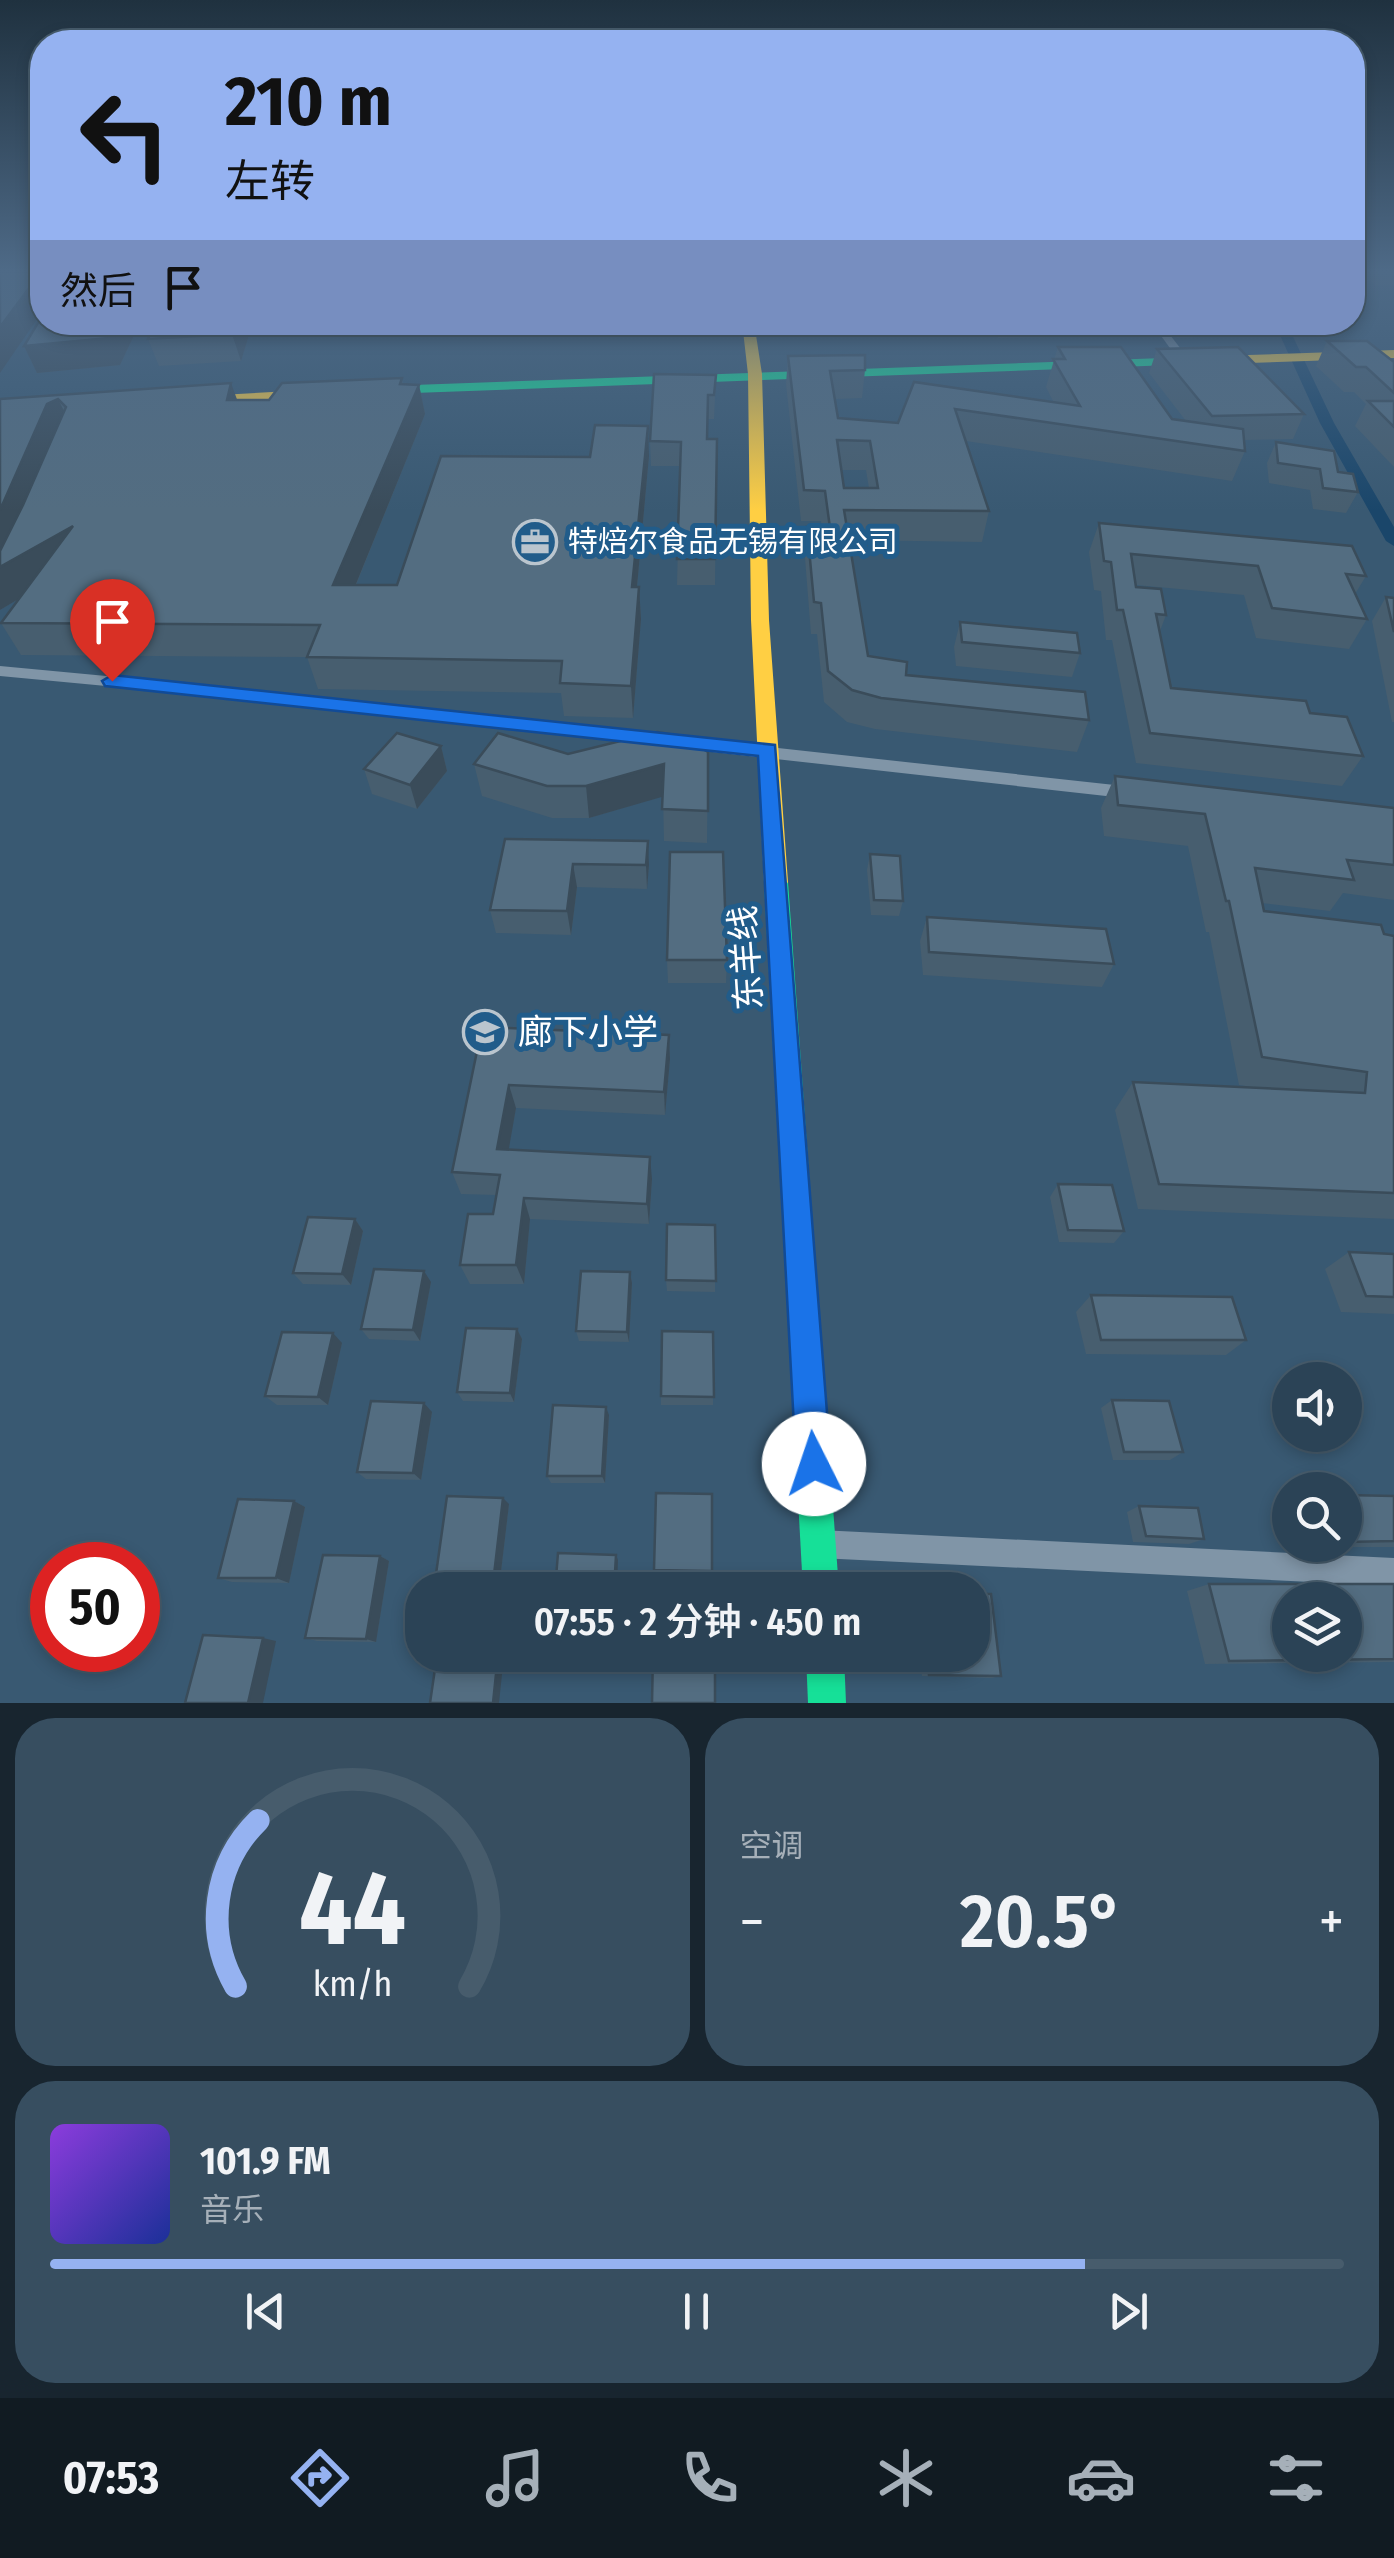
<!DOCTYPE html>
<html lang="zh">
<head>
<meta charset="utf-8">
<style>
  body { margin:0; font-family:"Fira Sans Condensed","Noto Sans SC",sans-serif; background:#374e60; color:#f1f3f6; height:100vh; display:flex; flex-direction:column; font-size:38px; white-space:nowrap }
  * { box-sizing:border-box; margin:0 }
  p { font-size:32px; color:#a6b0b9 }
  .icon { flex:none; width:55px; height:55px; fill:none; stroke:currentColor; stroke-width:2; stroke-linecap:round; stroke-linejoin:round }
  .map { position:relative; height:1703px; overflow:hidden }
  .panel { display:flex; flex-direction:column; gap:15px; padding:15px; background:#18252f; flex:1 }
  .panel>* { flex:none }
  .guide { position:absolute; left:30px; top:30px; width:1335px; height:305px; border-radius:40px; box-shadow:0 5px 15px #0003,0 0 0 2px #475c6c; background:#95b2f1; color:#111; overflow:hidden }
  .buttons { position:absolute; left:1272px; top:1362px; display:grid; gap:20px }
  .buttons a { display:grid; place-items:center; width:90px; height:90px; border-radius:50%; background:#2b4356; box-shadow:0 5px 15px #0003,0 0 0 2px #475c6c; font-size:50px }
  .speed { position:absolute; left:30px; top:1542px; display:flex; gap:20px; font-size:50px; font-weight:700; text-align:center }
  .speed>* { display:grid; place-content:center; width:130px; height:130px; border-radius:50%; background:#2b4356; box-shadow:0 5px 15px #0003,0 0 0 2px #475c6c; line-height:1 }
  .speed .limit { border:15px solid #d22; background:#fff; color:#111 }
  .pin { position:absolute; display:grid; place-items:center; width:85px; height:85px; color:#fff; margin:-102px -42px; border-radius:50% 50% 50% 0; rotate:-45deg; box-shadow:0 0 10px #0007 }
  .pin .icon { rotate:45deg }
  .me { position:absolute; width:110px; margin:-55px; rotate:356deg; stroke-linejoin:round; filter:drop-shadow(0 0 8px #0008) }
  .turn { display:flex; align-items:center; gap:35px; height:210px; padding:0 30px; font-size:45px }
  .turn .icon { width:130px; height:130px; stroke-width:2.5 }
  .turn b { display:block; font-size:70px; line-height:85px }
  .then { display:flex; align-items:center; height:95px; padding:0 30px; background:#0003; gap:20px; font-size:38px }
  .big { font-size:75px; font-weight:600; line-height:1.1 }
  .panel .widget { flex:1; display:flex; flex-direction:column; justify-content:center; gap:15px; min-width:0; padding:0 35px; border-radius:40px; background:#374e60 }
  .panel .dial { align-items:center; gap:0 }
  .dial svg { height:260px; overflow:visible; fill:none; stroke:#475c6c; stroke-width:7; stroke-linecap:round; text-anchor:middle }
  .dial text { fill:#f1f3f6; stroke:none }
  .song { display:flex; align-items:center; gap:30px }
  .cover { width:120px; height:120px; border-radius:15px; background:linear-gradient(135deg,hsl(270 70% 55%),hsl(230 70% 35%)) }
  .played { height:10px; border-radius:5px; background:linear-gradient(90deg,#95b2f1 80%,#475c6c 80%) }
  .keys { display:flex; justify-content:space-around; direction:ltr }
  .heat { display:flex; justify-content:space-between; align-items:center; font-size:55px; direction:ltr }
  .panel .tiles { flex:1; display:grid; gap:15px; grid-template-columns:1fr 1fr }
  .widget:last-child { grid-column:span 2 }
  .trip { position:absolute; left:405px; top:1572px; width:585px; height:100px; border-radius:40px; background:#2b4356; box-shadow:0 5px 15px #0003,0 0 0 2px #475c6c; font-weight:600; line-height:100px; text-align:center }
  .dock { display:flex; height:160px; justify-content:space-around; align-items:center; background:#111b22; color:#a6b0b9 }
  .dock .icon { width:70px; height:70px }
  .dock .on { color:#95b2f1 }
  .dock b { font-size:45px; color:#f1f3f6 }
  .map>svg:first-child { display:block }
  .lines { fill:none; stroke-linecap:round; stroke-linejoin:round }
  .canal { fill:#1a466a; fill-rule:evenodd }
  .street { fill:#8095a7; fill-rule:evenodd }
  .fast { fill:#16e098; fill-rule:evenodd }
  .slow { fill:#ffcf43; fill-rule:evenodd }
  .wall { fill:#475e6f; fill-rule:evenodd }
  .shaded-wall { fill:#3a4c5a }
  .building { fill:#536d81; stroke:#3a4c5a; stroke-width:2.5; fill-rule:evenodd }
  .route { fill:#1a73e8; stroke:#114b97; stroke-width:2.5 }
  .labels { text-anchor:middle; stroke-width:10; stroke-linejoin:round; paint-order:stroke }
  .far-poi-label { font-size:30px; fill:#fff; stroke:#215c8a; text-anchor:start }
  .street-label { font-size:35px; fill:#fff; stroke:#215c8a }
  .poi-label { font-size:35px; fill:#fff; stroke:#215c8a; text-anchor:start }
</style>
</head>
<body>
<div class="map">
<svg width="1394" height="1703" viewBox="0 0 1394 1703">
  <rect width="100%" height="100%" fill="#395972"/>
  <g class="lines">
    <polygon class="canal" points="1274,322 1286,322 1334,423 1394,527 1394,546 1386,541 1320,423"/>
    <g class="street">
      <polygon points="1151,322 1160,322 1184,353 1183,355 1175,355"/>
      <polygon points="0,666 223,687 1133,787 1141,793 1133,799 223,697 0,676"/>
      <polygon points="819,1530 1394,1558 1394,1586 819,1558 809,1554 805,1544 809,1534"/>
    </g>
    <g class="fast">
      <polygon points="1248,355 1254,359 1253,362 386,394 379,390 386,386"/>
      <polygon points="776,873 784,876 788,882 839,1590 803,1590 764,882 768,876"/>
      <polygon points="806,1655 844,1655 846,1703 808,1703"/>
    </g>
    <g class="slow">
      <polygon points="742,322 754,322 762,374 769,620 788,882 784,888 768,888 764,882 751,620 748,374"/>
      <polygon points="1394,350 1394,358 1248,363 1242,359 1248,355"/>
      <polygon points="308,390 313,391 313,397 201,404 194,400 201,396"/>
    </g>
  </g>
  <g class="wall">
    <polygon points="1352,272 1394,272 1394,285 1375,285 1363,275"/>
    <polygon points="42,322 253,322 241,361 159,366 148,339 152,330 136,331 120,365 37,373 24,346"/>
    <polygon points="564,322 679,322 678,330 564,330"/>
    <polygon points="791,322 862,322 861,329 792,330"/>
    <polygon points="990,322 1161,322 1157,336 998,338"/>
    <polygon points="1165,322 1271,322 1266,335 1177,338"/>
    <polygon points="1327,341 1394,362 1394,467 1355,426 1366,404 1354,392 1344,392 1316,366"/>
    <path d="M1058,347L1172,419L1186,421L1149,373L1157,349L1304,414L1293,439L1244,440L1245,451L1232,481L966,441L989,511L982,542L849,540L868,656L906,675L1089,720L1077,752L875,729L847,722L824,702L817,634H811L805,558L807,527L822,528L821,521H801L786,384L788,356L865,370L862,398L835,399L838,418L898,423L914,382L1054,403L1046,387ZM842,470H866L869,488H844Z"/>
    <polygon points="716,375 714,419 708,419 708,439 717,439 715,585 677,585 680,466 651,466 650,441"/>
    <polygon points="402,378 403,384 419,385 425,414 356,585 397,585 590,457 649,456 637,587 639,587 641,619 633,718 564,716 561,693 318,689 307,657 21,655 1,623 20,598 0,610 0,399 269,400"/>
    <polygon points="1276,442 1338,472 1358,492 1346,513 1313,509 1310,490 1269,483 1267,463"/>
    <polygon points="1099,523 1366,576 1355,594 1367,619 1349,649 1256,638 1244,595 1136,585 1136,587 1166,615 1160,631 1171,688 1310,713 1363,756 1342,786 1136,763 1112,640 1106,640 1101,591 1094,590 1089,552"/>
    <polygon points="1386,597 1394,598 1394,722 1392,722 1372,621"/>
    <polygon points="960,622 1080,653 1072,677 956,666 954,647"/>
    <polygon points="441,746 447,771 417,809 372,794 364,769"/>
    <polygon points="708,752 707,843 664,841 663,796 589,818 552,818 482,796 474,764 568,754"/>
    <polygon points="1115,776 1394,808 1394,900 1343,893 1330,911 1262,903 1264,911 1394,936 1394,1219 1138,1209 1115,1110 1133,1082 1258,1088 1239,1085 1209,932 1206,932 1188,846 1104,836 1101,808"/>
    <polygon points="505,839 649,865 647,889 577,887 571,935 496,933 490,910"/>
    <polygon points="870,854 903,901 899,916 871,915 867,870"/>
    <polygon points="927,917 1114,964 1102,987 923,975 920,941"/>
    <polygon points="667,960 727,960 726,983 668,983"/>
    <polygon points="482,1027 669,1035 670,1059 665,1115 516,1108 508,1150 652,1179 649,1224 530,1219 524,1284 470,1284 460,1265 493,1214 496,1195 461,1194 452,1172"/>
    <polygon points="1058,1184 1124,1231 1114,1243 1059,1242 1050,1197"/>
    <polygon points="355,1219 363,1231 351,1285 303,1284 293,1273"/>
    <polygon points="715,1225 715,1292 667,1291 666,1280"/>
    <polygon points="1349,1252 1394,1254 1394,1314 1341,1312 1325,1269"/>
    <polygon points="630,1272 632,1283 629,1342 579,1341 576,1331"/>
    <polygon points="431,1282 420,1341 369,1339 361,1329"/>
    <polygon points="1091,1295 1246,1340 1226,1355 1086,1354 1076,1312"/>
    <polygon points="517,1329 522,1339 514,1402 463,1401 457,1392"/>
    <polygon points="713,1332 713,1405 661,1405 661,1396"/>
    <polygon points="342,1343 328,1405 277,1405 265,1396"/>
    <polygon points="1112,1400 1183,1452 1170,1460 1113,1460 1101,1408"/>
    <polygon points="432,1412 421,1480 366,1479 357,1472"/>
    <polygon points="609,1415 605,1483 551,1483 547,1476"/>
    <polygon points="712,1494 712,1576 655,1575 654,1570"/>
    <polygon points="1345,1495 1394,1496 1394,1547 1303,1547 1302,1545 1345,1545"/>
    <polygon points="294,1501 305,1507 289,1583 232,1582 218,1578"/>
    <polygon points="509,1504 500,1580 443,1579 436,1574"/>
    <polygon points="1139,1506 1204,1539 1189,1544 1133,1542 1127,1512"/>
    <polygon points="380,1556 389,1561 376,1642 317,1641 305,1638"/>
    <polygon points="1209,1584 1394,1584 1394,1662 1205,1664 1187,1591"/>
    <polygon points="920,1655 972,1655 1001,1676 992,1678 922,1676"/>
  </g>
  <g class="shaded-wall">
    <polygon points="41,272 42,272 42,312 0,373 0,327"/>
    <polygon points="117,322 133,322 136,331 120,365 37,373 24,346"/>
    <polygon points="236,322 253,322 241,361 232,334"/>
    <polygon points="231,383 242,413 227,400"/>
    <polygon points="419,385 425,414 343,616 333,585"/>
    <polygon points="58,399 73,429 73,526 89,557 0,610 0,510 47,404"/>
    <polygon points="648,426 649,456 634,619 632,587"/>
    <polygon points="639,587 641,619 633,718 631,686"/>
    <polygon points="441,746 447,771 417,809 410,785"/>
    <polygon points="664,764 665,796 589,818 586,786"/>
    <polygon points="648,841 649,865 647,889 646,865"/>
    <polygon points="573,864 577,887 571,935 567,911"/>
    <polygon points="669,1035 670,1059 665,1115 664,1092"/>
    <polygon points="509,1085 516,1108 505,1171 497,1149"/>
    <polygon points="650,1157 652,1179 649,1224 647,1204"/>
    <polygon points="524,1198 530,1219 524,1284 516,1265"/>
    <polygon points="355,1219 363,1231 351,1285 342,1274"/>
    <polygon points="424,1271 431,1282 420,1341 413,1330"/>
    <polygon points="630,1272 632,1283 629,1342 627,1332"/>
    <polygon points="517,1329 522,1339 514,1402 510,1393"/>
    <polygon points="333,1333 342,1343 328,1405 318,1397"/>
    <polygon points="424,1403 432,1412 421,1480 413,1473"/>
    <polygon points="606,1407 609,1415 605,1483 602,1476"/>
    <polygon points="503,1498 509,1504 500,1580 494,1575"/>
    <polygon points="294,1501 305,1507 289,1583 276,1578"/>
    <polygon points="616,1555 618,1560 617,1590 614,1590"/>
    <polygon points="380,1556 389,1561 376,1642 366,1639"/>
    <polygon points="263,1638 276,1641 263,1703 248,1703"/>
    <polygon points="498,1655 504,1655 499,1703 493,1703"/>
  </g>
  <g class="building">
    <polygon points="0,272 41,272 0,327"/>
    <polygon points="42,316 42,322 117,322 109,338 24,346"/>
    <polygon points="156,322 236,322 232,334 148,339"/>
    <polygon points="1327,341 1367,341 1394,362 1394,393 1366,367 1356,367"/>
    <path d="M1058,347H1121L1172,419L1243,429L1245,451L955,409L989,511L844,510L868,656L907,662L906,675L1085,692L1089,720L881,698L852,690L828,671L821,603L814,602L807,527L830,528L825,491L804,490L788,356L865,355V370L830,371L838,418L898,423L914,382L1080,406L1053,359H1065ZM837,440L870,441L878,488H844Z"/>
    <polygon points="1238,347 1304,414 1212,416 1157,349"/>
    <polygon points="654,374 716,375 714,395 708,395 707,439 717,439 715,559 677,559 681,442 650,441"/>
    <polygon points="402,378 400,384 419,385 333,585 397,585 441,456 590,457 595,425 648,426 632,587 639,587 631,686 560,683 562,661 307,657 320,625 1,623 73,526 0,567 0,551 23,505 66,407 58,399 47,404 0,510 0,399 231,383 227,400 269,400 282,383"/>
    <polygon points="1368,401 1394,401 1394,427"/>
    <polygon points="1276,442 1334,451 1338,472 1353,474 1358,492 1323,488 1320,469 1278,463"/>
    <polygon points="1099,523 1352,546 1366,576 1346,574 1367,619 1272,608 1258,566 1131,554 1136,587 1161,589 1166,615 1156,614 1171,688 1306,701 1310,713 1347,717 1363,756 1150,733 1123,610 1117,610 1111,562 1104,561"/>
    <polygon points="1386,597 1394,598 1394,632"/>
    <polygon points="960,622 1077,633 1080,653 962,642"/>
    <polygon points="657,732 681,736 708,752 708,811 662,809 664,764 586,786 547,786 474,764 498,733 568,754"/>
    <polygon points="397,733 441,746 410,785 364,769"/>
    <polygon points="1115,776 1394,808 1394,865 1347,860 1354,880 1255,868 1264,911 1381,925 1384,934 1394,936 1394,1193 1159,1184 1133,1082 1365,1093 1367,1072 1262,1057 1229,901 1226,901 1205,814 1118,805"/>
    <polygon points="505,839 648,841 646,865 573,864 567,911 490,910"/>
    <polygon points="670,852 723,852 727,960 667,960"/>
    <polygon points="870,854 900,856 903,901 874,900"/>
    <polygon points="927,917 1106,929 1114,964 929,952"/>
    <polygon points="482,1027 669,1035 664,1092 509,1085 497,1149 650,1157 647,1204 524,1198 516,1265 460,1265 468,1214 493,1214 500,1175 452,1172"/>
    <polygon points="1058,1184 1112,1185 1124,1231 1068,1230"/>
    <polygon points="308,1217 355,1219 342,1274 293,1273"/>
    <polygon points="667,1224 715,1225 716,1281 666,1280"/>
    <polygon points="1349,1252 1394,1254 1394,1297 1366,1296"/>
    <polygon points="374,1269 424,1271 413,1330 361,1329"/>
    <polygon points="581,1271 630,1272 627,1332 576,1331"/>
    <polygon points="1091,1295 1232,1297 1246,1340 1101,1340"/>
    <polygon points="466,1328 517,1329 510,1393 457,1392"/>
    <polygon points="662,1331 713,1332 714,1397 661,1396"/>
    <polygon points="282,1332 333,1333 318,1397 265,1396"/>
    <polygon points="1112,1400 1169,1401 1183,1452 1124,1452"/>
    <polygon points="371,1401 424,1403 413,1473 357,1472"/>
    <polygon points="553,1405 606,1407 602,1476 547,1476"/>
    <polygon points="656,1493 712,1494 712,1571 654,1570"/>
    <polygon points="1345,1495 1394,1496 1394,1541 1345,1542"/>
    <polygon points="447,1496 503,1498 494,1575 436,1574"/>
    <polygon points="238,1499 294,1501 276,1578 218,1578"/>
    <polygon points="1139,1506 1198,1508 1204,1539 1146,1536"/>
    <polygon points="558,1553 616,1555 614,1590 555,1590"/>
    <polygon points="323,1555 380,1556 366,1639 305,1638"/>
    <path d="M1209,1584H1394V1659L1229,1661ZM1290,1600H1345V1655H1290Z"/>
    <polygon points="972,1594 991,1594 1001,1676 929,1675 927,1655 972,1655"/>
    <polygon points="203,1635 263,1638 248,1703 185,1703"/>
    <polygon points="437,1655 498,1655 493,1703 430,1703"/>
    <polygon points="653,1655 715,1655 715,1703 652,1703"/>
  </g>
  <linearGradient id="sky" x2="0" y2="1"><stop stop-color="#1f313f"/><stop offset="0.53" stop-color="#4e6a87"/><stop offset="1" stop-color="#4e6a87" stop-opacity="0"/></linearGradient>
  <rect width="1394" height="511" fill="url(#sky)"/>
  <polygon class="route" points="112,675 775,745 831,1464 826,1477 814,1482 801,1477 796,1464 758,756 105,686 102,681"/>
  <defs>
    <symbol id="office-ring" viewBox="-11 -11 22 22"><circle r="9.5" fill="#215c8a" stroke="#bac5ce" stroke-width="1.5"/><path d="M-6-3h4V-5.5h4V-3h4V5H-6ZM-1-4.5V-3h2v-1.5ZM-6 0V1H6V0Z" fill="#bac5ce"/></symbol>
    <symbol id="school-ring" viewBox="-11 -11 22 22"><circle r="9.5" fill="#215c8a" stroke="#bac5ce" stroke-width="1.5"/><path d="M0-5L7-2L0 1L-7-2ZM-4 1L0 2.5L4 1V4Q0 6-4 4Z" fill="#bac5ce"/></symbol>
  </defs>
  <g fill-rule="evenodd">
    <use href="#office-ring" x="510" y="517" width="50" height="50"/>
    <use href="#school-ring" x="460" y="1007" width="50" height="50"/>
  </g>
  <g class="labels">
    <g class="far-poi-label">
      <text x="568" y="552">特焙尔食品无锡有限公司</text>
    </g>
    <g class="street-label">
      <text transform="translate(746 958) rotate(-94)" y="12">东羊线</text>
    </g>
    <g class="poi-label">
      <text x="518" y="1044">廊下小学</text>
    </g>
  </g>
</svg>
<div class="buttons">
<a><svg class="icon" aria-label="sound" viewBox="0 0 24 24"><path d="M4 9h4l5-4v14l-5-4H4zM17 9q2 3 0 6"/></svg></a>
<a><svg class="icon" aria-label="search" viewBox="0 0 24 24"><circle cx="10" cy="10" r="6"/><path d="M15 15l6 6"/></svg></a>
<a><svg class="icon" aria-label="layers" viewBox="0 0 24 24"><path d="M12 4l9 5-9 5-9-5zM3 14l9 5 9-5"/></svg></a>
</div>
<div class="speed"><div class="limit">50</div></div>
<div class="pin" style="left:112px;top:681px;background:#d93025"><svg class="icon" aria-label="arrive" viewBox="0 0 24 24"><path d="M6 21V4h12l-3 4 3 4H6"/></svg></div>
<svg class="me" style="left:814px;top:1464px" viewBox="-20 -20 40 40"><circle r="19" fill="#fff"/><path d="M0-13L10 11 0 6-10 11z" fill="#1a73e8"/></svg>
<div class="trip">07:55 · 2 分钟 · 450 m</div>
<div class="guide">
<div class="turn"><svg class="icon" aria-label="left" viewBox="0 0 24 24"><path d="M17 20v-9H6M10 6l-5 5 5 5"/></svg><div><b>210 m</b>左转</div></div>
<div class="then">然后<svg class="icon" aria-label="arrive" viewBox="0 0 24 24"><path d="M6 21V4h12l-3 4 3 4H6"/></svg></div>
</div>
</div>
<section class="panel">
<div class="tiles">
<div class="widget dial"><svg viewBox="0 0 100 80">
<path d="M14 69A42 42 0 1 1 86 69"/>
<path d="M14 69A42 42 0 0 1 21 18" stroke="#95b2f1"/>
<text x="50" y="56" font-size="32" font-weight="700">44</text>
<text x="50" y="72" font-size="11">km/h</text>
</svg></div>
<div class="widget"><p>空调</p>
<div class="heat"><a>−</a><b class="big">20.5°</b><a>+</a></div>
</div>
<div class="widget">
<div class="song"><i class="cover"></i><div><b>101.9 FM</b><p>音乐</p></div></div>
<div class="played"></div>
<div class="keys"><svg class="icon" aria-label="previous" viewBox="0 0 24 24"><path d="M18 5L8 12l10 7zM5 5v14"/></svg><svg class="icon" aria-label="pause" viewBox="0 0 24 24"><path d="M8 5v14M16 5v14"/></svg><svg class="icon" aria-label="next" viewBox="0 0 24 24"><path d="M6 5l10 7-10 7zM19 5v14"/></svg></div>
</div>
</div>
</section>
<nav class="dock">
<b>07:53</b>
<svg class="icon on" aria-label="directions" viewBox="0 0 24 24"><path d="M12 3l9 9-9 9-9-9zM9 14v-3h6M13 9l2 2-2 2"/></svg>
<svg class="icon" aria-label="music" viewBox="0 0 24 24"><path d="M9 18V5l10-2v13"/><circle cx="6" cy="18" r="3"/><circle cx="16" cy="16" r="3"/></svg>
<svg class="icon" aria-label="phone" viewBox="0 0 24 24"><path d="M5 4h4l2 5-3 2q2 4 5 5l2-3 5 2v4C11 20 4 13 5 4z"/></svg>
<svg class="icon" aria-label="climate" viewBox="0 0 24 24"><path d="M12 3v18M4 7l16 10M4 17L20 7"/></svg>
<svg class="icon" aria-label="car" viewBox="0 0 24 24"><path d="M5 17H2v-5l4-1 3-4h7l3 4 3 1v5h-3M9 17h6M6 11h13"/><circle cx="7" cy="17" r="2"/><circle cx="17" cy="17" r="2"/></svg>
<svg class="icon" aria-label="filters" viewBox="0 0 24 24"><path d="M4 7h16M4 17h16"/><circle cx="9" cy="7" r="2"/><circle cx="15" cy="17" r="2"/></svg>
</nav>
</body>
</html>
